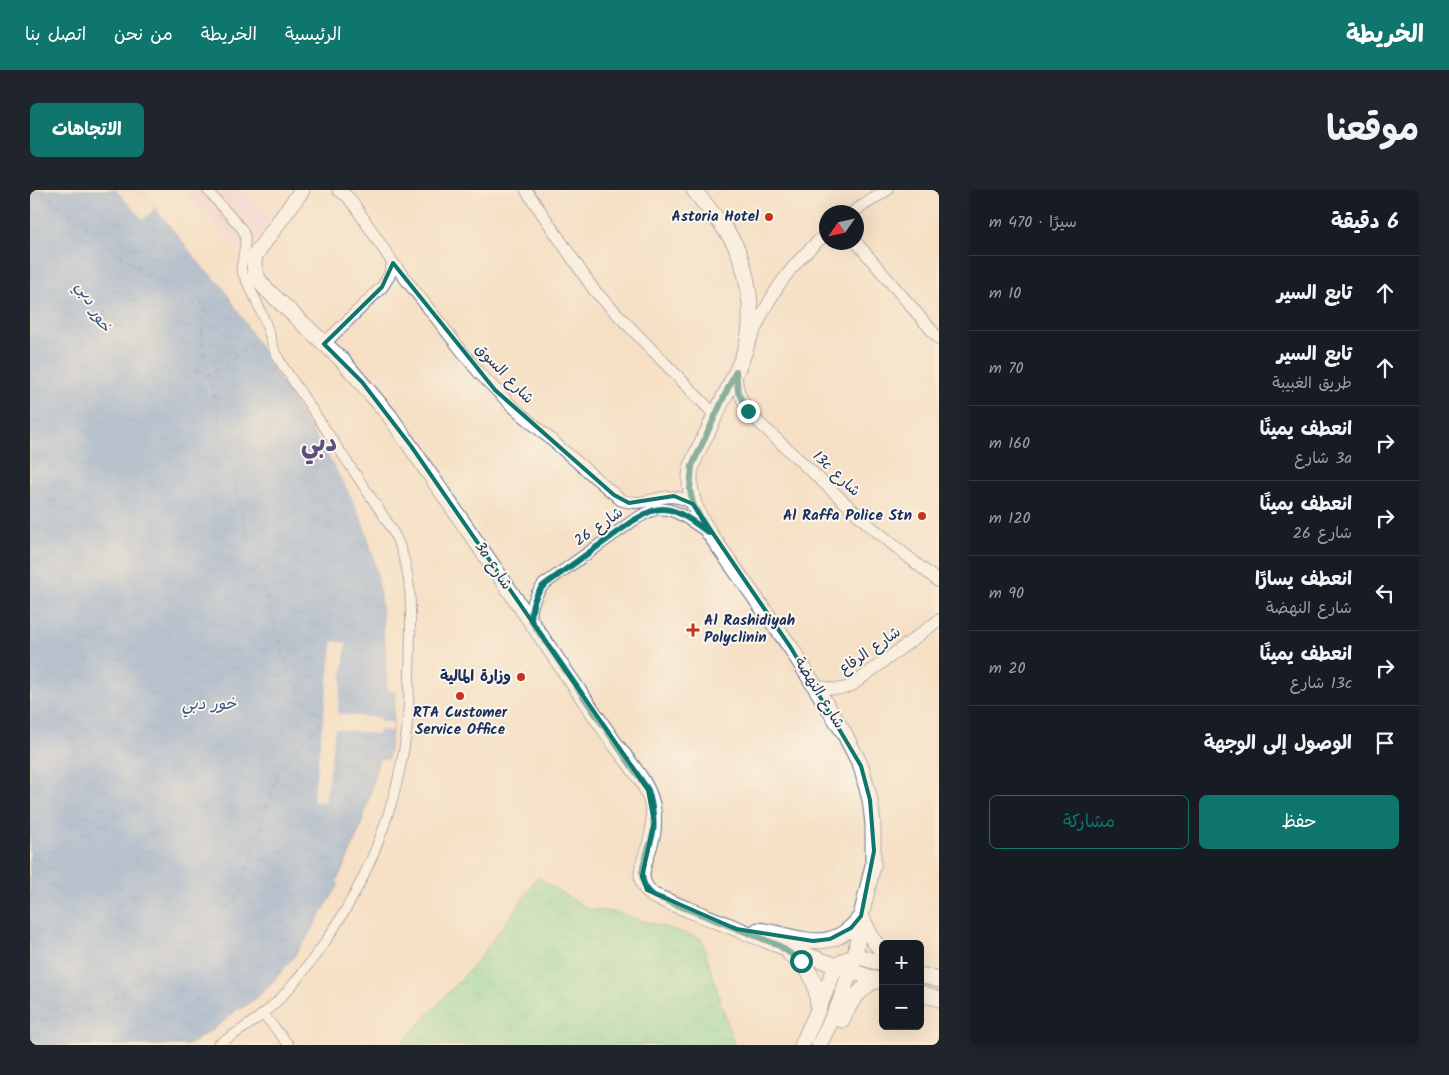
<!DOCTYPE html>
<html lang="ar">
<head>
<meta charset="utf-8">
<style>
	:root { --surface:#171b24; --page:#20242c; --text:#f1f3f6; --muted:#9ea1a6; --line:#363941; --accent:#0f766e }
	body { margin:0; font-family:Kalam,"Playpen Sans Arabic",sans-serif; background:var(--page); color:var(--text); direction:rtl }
	.controls { position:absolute; right:15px; bottom:15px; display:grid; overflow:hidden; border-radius:8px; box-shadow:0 5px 20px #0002 }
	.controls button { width:45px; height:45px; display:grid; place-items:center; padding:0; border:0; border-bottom:1px solid var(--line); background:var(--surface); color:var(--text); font:25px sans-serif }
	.compass { position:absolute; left:789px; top:15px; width:45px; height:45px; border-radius:50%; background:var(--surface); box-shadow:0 5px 20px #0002; rotate:236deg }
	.stop { position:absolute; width:15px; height:15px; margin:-11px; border:4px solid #0f766e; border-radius:50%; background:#fff }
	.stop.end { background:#0f766e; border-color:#fff; box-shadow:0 1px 5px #0008 }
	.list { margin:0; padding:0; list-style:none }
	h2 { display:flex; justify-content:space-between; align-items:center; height:65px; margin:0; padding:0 20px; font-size:21px }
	h2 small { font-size:16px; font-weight:400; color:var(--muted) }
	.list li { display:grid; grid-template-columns:32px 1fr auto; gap:15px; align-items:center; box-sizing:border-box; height:75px; padding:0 20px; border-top:1px solid var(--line) }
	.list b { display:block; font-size:19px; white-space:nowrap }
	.list p { margin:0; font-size:16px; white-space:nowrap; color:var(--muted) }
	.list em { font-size:16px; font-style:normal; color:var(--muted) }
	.actions { display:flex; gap:10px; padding:15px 20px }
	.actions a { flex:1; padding:11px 0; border:1px solid var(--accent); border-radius:8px; text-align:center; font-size:18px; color:var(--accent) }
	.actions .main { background:var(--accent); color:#fff }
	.icon { flex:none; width:28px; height:28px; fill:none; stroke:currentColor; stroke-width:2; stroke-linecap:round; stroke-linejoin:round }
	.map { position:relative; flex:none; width:909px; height:855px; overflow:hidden; direction:ltr; border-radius:8px }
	header { display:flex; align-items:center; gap:30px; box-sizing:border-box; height:70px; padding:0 25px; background:var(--accent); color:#fff }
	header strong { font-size:24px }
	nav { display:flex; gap:28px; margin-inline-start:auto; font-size:18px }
	.intro { display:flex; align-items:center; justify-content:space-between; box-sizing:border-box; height:120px; padding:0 30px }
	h1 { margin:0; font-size:35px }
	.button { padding:12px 22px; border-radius:8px; background:var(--accent); color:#fff; font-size:18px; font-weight:700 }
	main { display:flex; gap:30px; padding:0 30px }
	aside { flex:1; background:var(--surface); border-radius:8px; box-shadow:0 5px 20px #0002 }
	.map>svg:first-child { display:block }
	.built { fill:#f1d0e3 }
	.park { fill:url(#park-crowns); stroke:#508680 }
	.water { fill:url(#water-ripples); stroke:#44669a }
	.pier { fill:#f5e0c5 }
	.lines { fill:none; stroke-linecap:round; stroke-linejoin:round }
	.ferry { stroke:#385688; stroke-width:1; stroke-dasharray:6 5; stroke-linecap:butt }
	.pedestrian-casing { stroke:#676d82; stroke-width:11 }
	.minor-casing { stroke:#676d82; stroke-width:13 }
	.tertiary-casing { stroke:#676d82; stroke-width:17 }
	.pedestrian { stroke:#fff; stroke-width:9 }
	.minor { stroke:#fff; stroke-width:11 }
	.tertiary { stroke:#fff; stroke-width:15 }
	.route { stroke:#0f766e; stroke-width:6 }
	.marked { fill:none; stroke:#0f766e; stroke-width:4; stroke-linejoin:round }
	.poi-dot { fill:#c8321e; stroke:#fbf7ec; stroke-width:2 }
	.labels { text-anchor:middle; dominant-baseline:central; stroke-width:4; stroke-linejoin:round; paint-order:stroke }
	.poi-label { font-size:15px; font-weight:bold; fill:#1b2f5e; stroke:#fbf7ec; text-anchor:end }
	.street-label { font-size:15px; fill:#1b2f5e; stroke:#fbf7ec }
	.water-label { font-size:16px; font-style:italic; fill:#385688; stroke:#fbf7ec }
	.town-label { font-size:25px; font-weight:bold; fill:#5b4f80; stroke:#fbf7ec }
</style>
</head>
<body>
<header>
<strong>الخريطة</strong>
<nav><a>الرئيسية</a><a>الخريطة</a><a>من نحن</a><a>اتصل بنا</a></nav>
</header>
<div class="intro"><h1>موقعنا</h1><a class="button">الاتجاهات</a></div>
<main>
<aside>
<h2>6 دقيقة<small>سيرًا · 470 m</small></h2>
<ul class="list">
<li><svg class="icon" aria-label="ahead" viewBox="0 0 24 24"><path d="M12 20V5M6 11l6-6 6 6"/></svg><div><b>تابع السير</b></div><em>10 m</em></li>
<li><svg class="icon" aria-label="ahead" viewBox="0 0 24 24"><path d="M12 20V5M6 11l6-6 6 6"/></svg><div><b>تابع السير</b><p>طريق الغبيبة</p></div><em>70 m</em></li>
<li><svg class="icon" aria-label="right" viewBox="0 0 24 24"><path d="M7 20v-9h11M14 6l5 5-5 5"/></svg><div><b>انعطف يمينًا</b><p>3a شارع</p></div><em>160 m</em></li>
<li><svg class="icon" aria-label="right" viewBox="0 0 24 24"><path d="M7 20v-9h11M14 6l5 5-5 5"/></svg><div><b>انعطف يمينًا</b><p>شارع 26</p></div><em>120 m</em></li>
<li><svg class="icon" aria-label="left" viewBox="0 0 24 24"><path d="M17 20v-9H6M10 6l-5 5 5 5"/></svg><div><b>انعطف يسارًا</b><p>شارع النهضة</p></div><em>90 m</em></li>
<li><svg class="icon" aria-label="right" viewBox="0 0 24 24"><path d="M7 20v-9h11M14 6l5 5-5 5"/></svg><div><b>انعطف يمينًا</b><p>13c شارع</p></div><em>20 m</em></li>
<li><svg class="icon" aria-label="arrive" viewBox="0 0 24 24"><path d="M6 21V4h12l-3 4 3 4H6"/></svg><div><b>الوصول إلى الوجهة</b></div></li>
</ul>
<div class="actions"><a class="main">حفظ</a><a>مشاركة</a></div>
</aside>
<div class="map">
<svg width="909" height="855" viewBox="0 0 909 855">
	<defs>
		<pattern id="park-crowns" width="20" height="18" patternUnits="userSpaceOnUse" patternTransform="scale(1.25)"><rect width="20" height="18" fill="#85dea2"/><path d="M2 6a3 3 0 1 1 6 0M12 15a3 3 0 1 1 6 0" fill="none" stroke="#72bf8e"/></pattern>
		<pattern id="water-ripples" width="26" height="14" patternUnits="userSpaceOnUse" patternTransform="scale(1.25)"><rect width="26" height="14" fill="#6e9ed7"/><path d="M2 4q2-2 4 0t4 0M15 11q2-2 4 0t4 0" fill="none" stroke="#5a81b2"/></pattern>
	</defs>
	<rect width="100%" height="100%" fill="#fbf7ec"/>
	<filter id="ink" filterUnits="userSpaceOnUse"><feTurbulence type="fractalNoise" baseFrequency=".02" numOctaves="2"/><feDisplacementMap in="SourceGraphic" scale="10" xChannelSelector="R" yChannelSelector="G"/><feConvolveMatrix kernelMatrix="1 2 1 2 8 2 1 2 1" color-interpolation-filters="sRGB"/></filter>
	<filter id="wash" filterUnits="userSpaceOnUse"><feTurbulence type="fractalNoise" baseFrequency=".0096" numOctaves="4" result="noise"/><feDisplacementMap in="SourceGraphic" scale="20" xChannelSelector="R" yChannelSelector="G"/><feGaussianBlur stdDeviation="1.12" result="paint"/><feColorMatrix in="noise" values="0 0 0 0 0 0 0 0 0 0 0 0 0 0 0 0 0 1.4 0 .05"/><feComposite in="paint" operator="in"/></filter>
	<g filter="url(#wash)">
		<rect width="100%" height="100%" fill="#f5e0c5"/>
		<path class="built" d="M152,0H212L242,27L216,64L201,53Z"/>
		<path class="park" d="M507,687L558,719L584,722L671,748L704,855H370L443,776L492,711Z"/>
		<path class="water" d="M0,0H108L125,18L173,78L190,94L195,101C220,139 242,179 266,217C291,257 319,296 335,340C353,392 354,447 357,501L365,502L363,533L358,569L349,568C343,591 338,614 331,636C324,655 315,674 306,692L309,694L276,749L261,770L240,795L231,804L214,817L208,819L193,832L159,855H0Z"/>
		<path class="pier" d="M86,0H108L125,18L113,29Z
			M303,451L316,453L307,524L349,528L350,532H363L361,541L349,540L348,544L305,539L295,612L283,611Z"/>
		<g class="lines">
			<path class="ferry" d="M0,54L98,142L136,171L176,186L194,177L226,149
				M0,833L75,815L209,707L249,580L294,529L272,507L259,483L215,337L172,155V131L177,114L163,115L147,109L10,0"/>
		</g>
	</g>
	<g filter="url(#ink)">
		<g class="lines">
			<defs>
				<path id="pedestrian" d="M177,0L212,39L215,46V54L211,80L226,110L236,134L245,162L253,176L355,328C362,339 368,350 372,362C384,397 380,434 380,471C379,493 379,516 377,538C367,622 333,703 282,770C268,789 253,808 234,823C220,835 203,845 187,855
					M233,824L259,855"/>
				<path id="minor" d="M308,0L318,7L325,16L363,73L449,183L482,216L591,310C619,320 635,295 663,314
					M496,0L564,100L685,225
					M823,22L857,0
					M826,52L909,149
					M721,149C727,136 733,122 740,110C754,84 774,63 796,44
					M294,154L352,97L359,86L363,73
					M706,182C706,201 713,215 725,229L839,335L909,392
					M501,431C500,417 504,406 513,395L604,330C610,327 615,323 621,321C642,313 661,332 678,342
					M784,494C797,499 808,501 821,496L909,430"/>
				<path id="tertiary" d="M272,0L225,65C222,79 226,88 236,99L312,170L359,225L583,551C598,572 620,594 623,620C624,630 624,641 621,651C616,671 602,690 624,706L748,755L853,792
					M664,0C678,19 699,40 708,61C720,91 726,136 713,166C703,191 689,216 678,241C671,255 661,271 660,287C659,309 668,325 679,343L761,458L814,543L831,576L840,610L843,634V675L831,726L825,767L809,814L789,855
					M831,726L843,750L853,762
					M728,740C768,745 800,768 831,726
					M759,763C780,777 787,791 788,817
					M890,785L909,790
					M890,803L909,809
					M812,830C820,812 829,799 846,790
					M772,855L788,820L803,783L807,776L815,770L825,767L834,768L853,774"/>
			</defs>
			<use href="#pedestrian" class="pedestrian-casing"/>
			<use href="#minor" class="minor-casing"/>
			<use href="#tertiary" class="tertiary-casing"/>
			<use href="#pedestrian" class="pedestrian"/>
			<use href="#minor" class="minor"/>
			<use href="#tertiary" class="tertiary"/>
		</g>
	</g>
	<g class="lines" filter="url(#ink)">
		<path class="route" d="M718,221L708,202L706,181L662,276L660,300L663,314L679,343C663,332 643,313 622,321C616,323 610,327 604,330L513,396C504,406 501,417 501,431L618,600C622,614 625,627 623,642C619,665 600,689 624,706L748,755L771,771"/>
	</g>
	<path d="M0 0H909V855H0ZM363,73L465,200L584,305L599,313L644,306L663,314L761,458L831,576L840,610L844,661L831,726L821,738L800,749L783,751L706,739L617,700L612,686L624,632L618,600L381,256L332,192L294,154L352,97Z" fill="#f5e0c5" fill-opacity=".55" fill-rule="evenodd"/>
	<path class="marked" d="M363,73L465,200L584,305L599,313L644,306L663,314L761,458L831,576L840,610L844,661L831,726L821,738L800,749L783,751L706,739L617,700L612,686L624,632L618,600L381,256L332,192L294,154L352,97Z"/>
	<g class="poi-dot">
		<circle cx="739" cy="27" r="5"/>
		<circle cx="892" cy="326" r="5"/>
		<path d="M660.5 432.5h5v5h5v5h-5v5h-5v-5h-5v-5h5z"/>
		<circle cx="491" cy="487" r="5"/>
		<circle cx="430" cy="506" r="5"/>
	</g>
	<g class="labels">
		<g class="poi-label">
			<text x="729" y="27">Astoria Hotel</text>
			<text x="882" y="326">Al Raffa Police Stn</text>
			<text x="674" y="431" text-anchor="start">Al Rashidiyah<tspan x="674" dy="17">Polyclinin</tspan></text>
			<text x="481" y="487">وزارة المالية</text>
			<text x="430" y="523" text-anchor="middle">RTA Customer<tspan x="430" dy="17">Service Office</tspan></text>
		</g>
		<g class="street-label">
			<text transform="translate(474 184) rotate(46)">شارع السوق</text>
			<text transform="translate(806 284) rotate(43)">13c شارع</text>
			<text transform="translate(569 337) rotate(-35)">شارع 26</text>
			<text transform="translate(463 376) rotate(56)">3a شارع</text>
			<text transform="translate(840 461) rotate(-35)">شارع الرفاع</text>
			<text transform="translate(789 503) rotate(58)">شارع النهضة</text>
		</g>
		<g class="water-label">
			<text transform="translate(63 117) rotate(61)">خور دبي</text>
			<text x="179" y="514">خور دبي</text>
		</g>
		<g class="town-label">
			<text x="289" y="254">دبي</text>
		</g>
	</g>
</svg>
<div class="controls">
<button>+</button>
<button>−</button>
</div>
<svg class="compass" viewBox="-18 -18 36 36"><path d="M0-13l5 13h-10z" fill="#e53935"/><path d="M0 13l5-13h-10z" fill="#9ea1a6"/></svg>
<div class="stop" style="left:771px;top:771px"></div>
<div class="stop end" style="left:718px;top:221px"></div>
</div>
</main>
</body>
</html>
